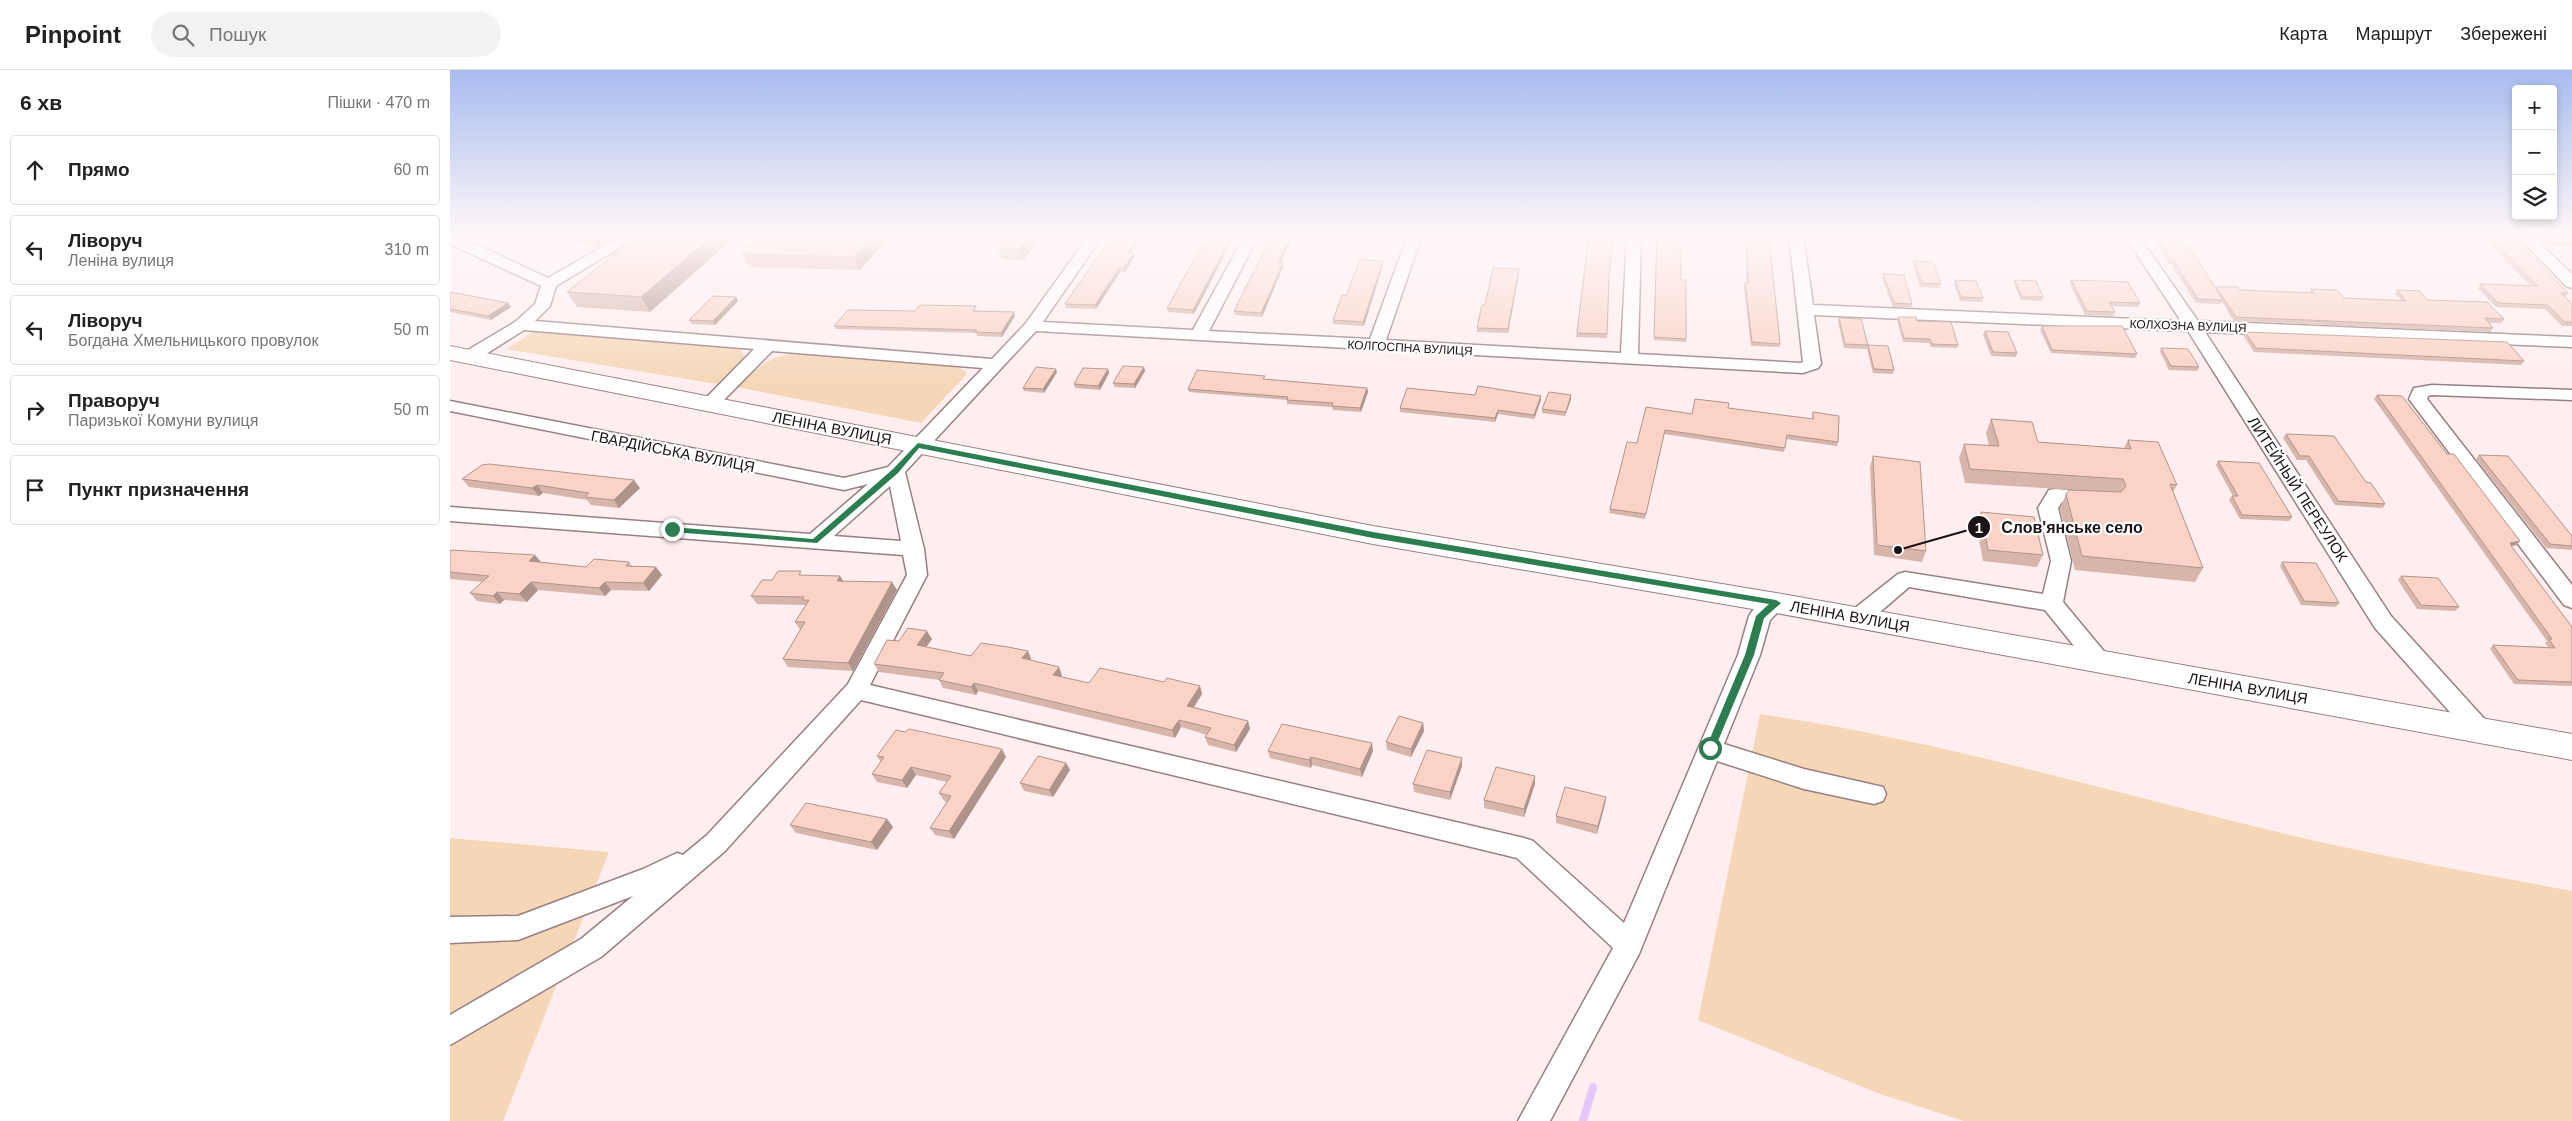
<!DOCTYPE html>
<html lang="uk">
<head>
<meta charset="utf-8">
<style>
	:root { --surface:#fff; --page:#f2f2f2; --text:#222; --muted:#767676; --line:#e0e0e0 }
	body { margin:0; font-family:Arial,sans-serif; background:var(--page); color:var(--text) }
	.controls { position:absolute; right:15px; top:15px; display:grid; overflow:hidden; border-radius:5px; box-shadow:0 2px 8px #0003 }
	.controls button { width:45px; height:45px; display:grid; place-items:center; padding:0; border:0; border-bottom:1px solid var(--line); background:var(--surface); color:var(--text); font:25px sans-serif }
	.stop { position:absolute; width:15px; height:15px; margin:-11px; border:4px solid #2c7e50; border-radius:50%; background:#fff }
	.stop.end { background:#2c7e50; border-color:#fff; box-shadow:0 1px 5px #0008 }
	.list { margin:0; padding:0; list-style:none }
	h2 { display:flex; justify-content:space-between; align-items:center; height:65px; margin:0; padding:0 20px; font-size:21px }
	h2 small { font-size:16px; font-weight:400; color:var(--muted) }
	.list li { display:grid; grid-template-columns:32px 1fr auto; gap:15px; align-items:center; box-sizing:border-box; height:70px; margin:0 10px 10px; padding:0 10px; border:1px solid var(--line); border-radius:5px }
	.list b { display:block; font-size:19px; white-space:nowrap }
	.list p { margin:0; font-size:16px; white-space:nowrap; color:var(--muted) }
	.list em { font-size:16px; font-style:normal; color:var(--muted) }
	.icon { flex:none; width:28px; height:28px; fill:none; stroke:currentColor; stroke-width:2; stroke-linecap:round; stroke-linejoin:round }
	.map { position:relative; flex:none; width:2122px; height:1051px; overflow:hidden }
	header { display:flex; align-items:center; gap:30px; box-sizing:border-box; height:70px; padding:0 25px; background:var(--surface); border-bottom:1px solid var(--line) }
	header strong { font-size:24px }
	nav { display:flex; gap:28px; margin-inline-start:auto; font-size:18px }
	.search { width:350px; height:45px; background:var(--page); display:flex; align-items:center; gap:12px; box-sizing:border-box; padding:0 18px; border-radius:28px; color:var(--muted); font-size:19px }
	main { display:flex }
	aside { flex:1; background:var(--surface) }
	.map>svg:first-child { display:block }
	.green { fill:#f5d7b8 }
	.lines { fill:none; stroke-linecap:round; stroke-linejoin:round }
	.stream { stroke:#e6c7fd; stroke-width:8 }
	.minor-casing { stroke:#987f82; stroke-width:3 }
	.major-casing { stroke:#987f82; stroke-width:2 }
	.minor { fill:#fff; fill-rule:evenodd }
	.major { fill:#fff; fill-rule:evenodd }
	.wall { fill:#d7b5aa }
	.shaded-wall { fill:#af948b }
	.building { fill:#fad3c6; stroke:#af948b }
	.route { fill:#2c7e50 }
	.labels { text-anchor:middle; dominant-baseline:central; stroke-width:4.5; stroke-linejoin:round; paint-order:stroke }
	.far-street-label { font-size:12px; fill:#1c1314; stroke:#fff }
	.street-label { font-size:15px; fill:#1c1314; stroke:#fff }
	.leader { fill:none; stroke:#1c1314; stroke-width:2 }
	.callout-dot { fill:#1c1314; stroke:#fff; stroke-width:2 }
	.mark-label { font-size:15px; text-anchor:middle; font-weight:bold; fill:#fff }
	.callout-label { font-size:16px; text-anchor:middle; font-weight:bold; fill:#1c1314; stroke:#fff; stroke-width:4.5; stroke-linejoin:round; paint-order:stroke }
</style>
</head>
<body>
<header>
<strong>Pinpoint</strong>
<div class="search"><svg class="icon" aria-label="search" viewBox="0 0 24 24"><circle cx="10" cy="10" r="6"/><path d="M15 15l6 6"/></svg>Пошук</div>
<nav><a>Карта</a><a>Маршрут</a><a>Збережені</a></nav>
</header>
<main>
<aside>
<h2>6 хв<small>Пішки · 470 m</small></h2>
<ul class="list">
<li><svg class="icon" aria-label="ahead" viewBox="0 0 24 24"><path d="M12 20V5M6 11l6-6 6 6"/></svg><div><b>Прямо</b></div><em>60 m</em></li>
<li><svg class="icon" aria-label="left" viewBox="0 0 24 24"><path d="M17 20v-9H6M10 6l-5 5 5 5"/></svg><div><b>Ліворуч</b><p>Леніна вулиця</p></div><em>310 m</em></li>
<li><svg class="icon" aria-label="left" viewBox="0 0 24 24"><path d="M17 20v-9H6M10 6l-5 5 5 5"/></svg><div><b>Ліворуч</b><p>Богдана Хмельницького провулок</p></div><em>50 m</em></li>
<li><svg class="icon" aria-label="right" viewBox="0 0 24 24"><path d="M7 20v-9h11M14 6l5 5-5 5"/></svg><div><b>Праворуч</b><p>Паризької Комуни вулиця</p></div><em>50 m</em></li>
<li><svg class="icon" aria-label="arrive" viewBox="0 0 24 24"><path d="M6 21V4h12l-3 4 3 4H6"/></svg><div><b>Пункт призначення</b></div></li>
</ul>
</aside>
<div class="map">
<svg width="2122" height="1051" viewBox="0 0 2122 1051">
	<rect width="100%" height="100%" fill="#ffeef0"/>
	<path class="green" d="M85,260L289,277L295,287L267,314L57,279Z
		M349,283L504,296L516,301V305L471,353L287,317C310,296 318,286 349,283Z
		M1310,644C1504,672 1692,732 1884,775C1963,792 2043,806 2122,821V1051H1514L1430,1024L1248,950Z
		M0,768L159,782L53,1051H0Z"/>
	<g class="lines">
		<path class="stream" d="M1133,1051L1143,1017"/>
		<defs>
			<path id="minor" d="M0,165H6L98,208L173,165H191L106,216L100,236L85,251L542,289L576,253L639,165H653L593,252L743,260L795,165H809L759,261L920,269L958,165H972L936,270L1171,283L1177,165H1191L1188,284L1351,293L1353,292L1339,165H1353L1363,235L1731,251L1674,165H1688L1748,251L2122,267V277L1755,262L1941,546L2039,654L2043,661L2039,668L2031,670L2023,668L1925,558L1738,261L1364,245L1371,294L1368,298L1353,303L586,261L455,402L474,479L477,505L420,615L1074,768L1083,771L1174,853L1288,585L1299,546C1306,534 1320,523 1334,528L1337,533L1320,550L1310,585L1274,674L1354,699L1433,717L1436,724L1433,731L1424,734L1354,719L1267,691L1189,884L1100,1051H1068L1163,878L1067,788L411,630L275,781L151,887L0,975V945L131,869L183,826L68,870L0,873V847L68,846L193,799L227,783L233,785L257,765L398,614L457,505L453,485L0,451V437L360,464L418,414L394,420L0,341V331L394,408L438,397L533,298L322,281L266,338H254L251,334L254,330L304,279L74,260L25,291H13L10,287L13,283L65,252L85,234L91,216L0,174ZM440,416L451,471L384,466Z
				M2066,165H2081L2122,204V218L2116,216Z
				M1982,315L2122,320V330L1982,325L1978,326L1977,329L2122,515V538L2114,535L1959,329L1964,318Z
				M1606,419L1652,423L1655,428L1652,433L1645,434L1612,432L1608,438L1621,491L1613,532L1657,585L1660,591L1657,597L1649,600L1641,597L1595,540L1459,517L1416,554L1408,556L1400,554L1397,548L1400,542L1448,504L1455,502L1593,524L1601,491L1588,438L1599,420Z"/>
			<path id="major" d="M0,276L923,456L1326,523L2122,664V690L1326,543L923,474L0,290Z"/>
		</defs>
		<use href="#minor" class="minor-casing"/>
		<use href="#major" class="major-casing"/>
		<use href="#minor" class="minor"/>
		<use href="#major" class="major"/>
	</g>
	<path class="wall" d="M96,165H169L147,177Z
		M312,165H441L410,200L299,197L292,184Z
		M558,165H592L574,190L552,189L548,178Z
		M663,165H692L681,183H684L685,186L675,202H670L646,239L616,238L615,234Z
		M758,165H785L744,244L718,242L717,238Z
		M822,165H844L831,193L833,197L812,247L785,245L784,241Z
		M1206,165L1231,210L1236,269V272L1204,270Z
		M1295,165H1319L1330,274L1329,277L1301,276L1294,217L1295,213H1297Z
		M1703,165H1732L1765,218L1766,217L1789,220L1859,223L1861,219L1894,228L1951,230L1945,224L1947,220L1977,230L2054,249L2051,253H2038L2043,258L2040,262L1784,251L1772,232L1771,234L1746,233L1721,194H1718Z
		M2031,165H2071L2075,171L2073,174H2070L2118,223L2115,227L2122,234V256H2112L2095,239L2046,237L2028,218L2030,214L2081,216Z
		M2083,165H2122V177L2095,175Z
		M280,171L200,242L127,237L117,222Z
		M1464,191L1491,214L1490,218L1470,217L1463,195Z
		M933,195L914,256L883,254V250Z
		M1069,203L1058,263L1027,262V258L1035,235Z
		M1433,204L1462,234L1461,237H1443L1432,208Z
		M1159,209L1157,268L1126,267L1127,263Z
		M1505,210L1533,228L1532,232L1510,231L1504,214Z
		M1565,210L1593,227L1592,231L1571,230L1564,214Z
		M1621,210L1690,233L1688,237L1661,236L1665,242L1663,246L1635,245L1620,214Z
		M0,222L58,233L61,237L41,250L0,242Z
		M286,227L288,231L265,255L242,254L239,250Z
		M528,240L527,241L564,242L565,246L552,267L527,266L526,263L386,259L384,256L465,241Z
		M1448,247L1467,251L1508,275L1507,278L1481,277L1479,273L1453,272L1447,250Z
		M1389,248L1444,300L1443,304L1423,303L1417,279L1394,278L1388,252Z
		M1592,256L1687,284L1685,288L1601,283L1590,260Z
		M1535,261L1567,283L1566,287L1541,286L1533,265Z
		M1795,262L2074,291L2071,295L1804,282L1793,265Z
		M1711,278L1749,297L1747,301L1719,300L1710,282Z
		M694,297L695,301L685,318L665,317L663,313Z
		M658,299L659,303L650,320L625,318L624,314Z
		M607,302L594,323L574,321L573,318Z
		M815,309L917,318L918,322L911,342L883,340L882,337L837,334V330L739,322L738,319Z
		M1927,325L1997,384L2070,471L2066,475L2061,476L2062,477L2122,557V616L2064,614L2040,579L2043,575L2098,577L2095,573L2097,571L1924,329Z
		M1121,329L1115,346L1092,343V339Z
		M1091,330L1084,349L1048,344L1045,352L950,342V338Z
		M1278,338L1362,349L1363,342L1388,372L1387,376L1336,369L1334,382L1214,364L1195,449L1159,443L1160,439L1187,373L1242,344Z
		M1541,349L1588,372L1674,378L1678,370L1727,415L1723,422L1753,498L1745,512L1625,500L1610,438L1616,424L1624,420L1515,413L1509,388L1514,374L1539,376L1536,363Z
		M1836,364L1916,412L1935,434L1933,438L1885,435L1856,390H1847L1833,368Z
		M2029,385L2122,466V480L2096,478L2026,389Z
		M1423,386L1476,481L1472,492L1424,485L1420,397Z
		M1768,391L1842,447L1839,451L1790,449L1779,430L1782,426H1783L1766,395Z
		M12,409L190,418L169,438L141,435L137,430L93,423L89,426L19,417Z
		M1531,442L1593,485L1587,497L1533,491L1526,453Z
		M0,480L91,492L136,497L179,492L182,496L206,497L212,505L199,521L161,520L155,526L88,520L77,532L54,530L50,534L27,531L20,523L32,512L0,509Z
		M1832,492L1889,533L1886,537L1851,535L1830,496Z
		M354,505L390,506L393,511L447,520L403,601L338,597L333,589L350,560L345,552L356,535L307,534L301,526Z
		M1951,506L2009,537L2005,541L1967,539L1948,510Z
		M482,569L476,577L521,586L578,581L581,589V590L612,605L611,607L639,613L714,612L750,616L752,624L744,637L798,651L800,659L786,682L758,675L755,667L757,665L731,657L725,668L528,621L526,625L493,618L489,610L429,602L424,594L449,571Z
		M973,653L974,661L961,687L937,680L936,672Z
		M818,681H923L912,707L862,695L861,698L820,688Z
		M427,686L556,687L504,769L485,765L480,758L497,732L494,731L489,723L497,712L466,705L457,718L427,712L422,704L431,692Z
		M1012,688V696L1000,730L964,722L963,714Z
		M616,693L620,700L603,727L574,721L570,713Z
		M1085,714L1074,747L1034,738V730Z
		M1156,727L1155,734L1147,764L1106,753V746Z
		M437,749L443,757L427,780L346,763L340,755Z"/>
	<path class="shaded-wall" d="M146,165H169L147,177L141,168Z
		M263,165H276L280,171L200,242L191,227Z
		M424,165H441L410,200L404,187Z
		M580,165H592L574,190L570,179Z
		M689,165H692L679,186L678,182Z
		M782,165H785L744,244L743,240Z
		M841,165H844L829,196L828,193Z
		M684,183L685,186L675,202L674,198Z
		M933,191V195L914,256L913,252Z
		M833,193V197L812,247L811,243Z
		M669,198L670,202L646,239L645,235Z
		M1069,199V203L1058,263V259Z
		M286,227L288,231L265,255L263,251Z
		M58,233L61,237L41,250L38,246Z
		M564,242L565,246L552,267L551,263Z
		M694,297L695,301L685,318L684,314Z
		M606,299L607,302L594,323L593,319Z
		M658,299L659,303L650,320L648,316Z
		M917,318L918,322L911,342L910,338Z
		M1121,325V329L1115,346L1116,342Z
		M1091,326V330L1084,349V345Z
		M1048,340V344L1045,352V348Z
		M184,410L190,418L169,438L164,430Z
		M87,415L93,423L89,426L82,418Z
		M2070,471L2066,475L2057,477L2060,473Z
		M85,485L92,493L79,491Z
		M206,497L212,505L199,521L193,513Z
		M390,506L395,514L387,511Z
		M81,512L88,520L77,532L69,524Z
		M155,512L161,520L155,526L149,518Z
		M442,512L447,520L403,601L398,593Z
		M47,522L54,530L50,534L43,526Z
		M477,561L482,569L472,583L467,575Z
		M578,581L581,589L576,596L572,588Z
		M609,597L612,605L606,613L603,605Z
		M524,613L528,621L526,625L521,617Z
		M750,616L752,624L740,643L737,636Z
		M729,650L731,657L725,668L722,660Z
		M798,651L800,659L786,682L784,675Z
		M973,653L974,661L961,687V679Z
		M922,673L923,681L912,707L910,699Z
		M552,679L556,687L504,769L499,761Z
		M861,687L862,695L861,698L859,690Z
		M1012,688V696L1000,730V722Z
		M616,693L620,700L603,727L599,720Z
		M461,697L466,705L457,718L452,710Z
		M1085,706V714L1074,747V739Z
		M1156,727L1155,734L1147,764L1148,756Z
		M437,749L443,757L427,780L421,772Z"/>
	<path class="building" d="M131,165H146L141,168Z
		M189,165H263L191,227L117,222Z
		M312,165H424L404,187L292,184Z
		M558,165H580L570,179L548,178Z
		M663,165H689L678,182L684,183L674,198H669L645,235L615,234Z
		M758,165H782L743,240L717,238Z
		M822,165H841L828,193H833L811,243L784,241Z
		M1139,165H1163L1159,208L1157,264L1127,263Z
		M1207,165H1228V179L1231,180V210H1236V269L1204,267Z
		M1296,165H1319L1330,274L1302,272L1295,213H1298Z
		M1707,165H1732L1773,230L1748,229L1723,190H1720Z
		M2037,165H2071L2075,171L2066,170L2118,223H2111L2122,234V252H2115L2097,235L2048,233L2030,214L2088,216Z
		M2090,165H2122V173L2097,172Z
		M910,190L933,191L913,252L883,250L892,225L896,226Z
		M1464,191L1483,192L1491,214L1472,213Z
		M1043,198L1069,199L1058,259L1027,258L1032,235H1035Z
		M1433,204L1454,205L1462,234L1444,233Z
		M1505,210L1526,211L1533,228L1511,227Z
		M1565,210L1586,211L1593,227H1572Z
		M1621,210L1678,212L1690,233L1659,232L1665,242L1637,241Z
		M1766,217H1788L1789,220L1864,223L1861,219L1887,220L1894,228L1956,231L1947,220L1970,221L1977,230L2037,232L2054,249L2035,248L2043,258L1786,247Z
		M0,222L58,233L38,246L0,239Z
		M263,226L286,227L263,251L239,250Z
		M470,235L526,236L523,241L564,242L551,263L525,262L527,260L384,256L398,240L465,241Z
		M1448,247H1466L1467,251L1501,252L1508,275L1482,274L1480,269L1454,268Z
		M1389,248L1411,249L1418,275L1395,274Z
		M1592,256H1672L1687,284L1602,280Z
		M1535,261L1558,262L1567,283L1543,282Z
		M1795,262L2057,272L2074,291L1806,278Z
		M1418,275L1438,276L1444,300L1424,299Z
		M1711,278L1738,279L1749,297L1721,296Z
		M673,296L694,297L684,314L663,313Z
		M586,297L606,299L593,319L573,318Z
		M633,298L658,299L648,316L624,314Z
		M747,300L815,306L813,309L917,318L910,338L882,336L883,333L837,330L838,327L738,319Z
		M1028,316L1091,326L1084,345L1048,340L1045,348L950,338L957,318L1025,325Z
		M1099,322L1121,325L1116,342L1092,339Z
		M1927,325L1952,326L1997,384H2004L2070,471L2060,473L2062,477L2122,557V612L2068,610L2043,575L2105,578L2099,569H2102Z
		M1245,329L1279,333L1278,338L1363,349V342L1389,346L1388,372L1337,365L1335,378L1215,360L1196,444L1160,439L1177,372L1187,373L1196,337L1242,344Z
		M1541,349L1582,352L1588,372L1681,379L1678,370L1708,372L1727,415L1720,414L1753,498L1632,486L1616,424L1619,420L1671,422L1676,416L1673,409L1520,399L1514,374L1549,376Z
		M1836,364L1884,366L1916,412L1921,413L1935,434L1888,431L1859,386H1850Z
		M2029,385L2058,386L2122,466V476L2100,474Z
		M1423,386L1470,392L1476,481L1427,475Z
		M1768,391L1809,393L1842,447L1792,445L1782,426H1788Z
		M39,394L184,410L164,430L135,427L139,423L87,415L82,418L12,409L32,395Z
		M1531,442L1584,447L1593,485L1538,480Z
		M0,480L85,485L79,491L136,497L144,489L179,492L176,496L206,497L193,513L155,512L149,518L81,512L69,524L47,522L43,526L20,523L39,506L0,502Z
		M1832,492L1866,493L1889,533L1854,531Z
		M328,501H351L349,505L390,506L387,511L442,512L398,593L333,589L355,552H345L359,530H352L354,527L301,526L312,510H322Z
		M1951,506L1988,508L2009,537L1971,535Z
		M458,558L477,561L467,575L521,586L531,573L558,577L578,581L572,588L609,597L603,605L639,613L650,598L714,612L717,608L750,616L737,636L798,651L784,675L755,667L761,658L729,650L722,660L524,613L521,617L489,610L494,603L424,594L437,570L449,571Z
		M949,646L973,653L961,679L936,672Z
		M832,654L922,673L910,699L861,687L859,690L818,681Z
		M459,659L552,679L499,761L480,758L501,726L489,723L501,706L461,697L452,710L422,704L434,687L427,686L446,660L455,662Z
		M977,680L1012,688L1000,722L963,714Z
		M588,686L616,693L599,720L570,713Z
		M1046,697L1085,706L1074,739L1034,730Z
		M1115,717L1156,727L1148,756L1106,746Z
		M356,733L437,749L421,772L340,755Z"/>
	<linearGradient id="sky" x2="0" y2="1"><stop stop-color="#a7bcf0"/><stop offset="0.53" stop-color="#fff7f8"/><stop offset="1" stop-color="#fff7f8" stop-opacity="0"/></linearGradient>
	<rect width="2122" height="312" fill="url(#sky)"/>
	<path class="route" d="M468,373L923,462L1326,530L1331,533L1314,548L1304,585L1265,678L1260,682L1256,678L1295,585L1306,546L1319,534L923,468L469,378L448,403L367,473L222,462L219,459L222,457L363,469L443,399Z"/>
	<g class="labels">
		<g class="far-street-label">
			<text transform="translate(1738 256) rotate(2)">КОЛХОЗНА ВУЛИЦЯ</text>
			<text transform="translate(960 278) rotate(3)">КОЛГОСПНА ВУЛИЦЯ</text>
		</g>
		<g class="street-label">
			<text transform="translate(382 358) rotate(11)">ЛЕНІНА ВУЛИЦЯ</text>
			<text transform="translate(223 381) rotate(11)">ГВАРДІЙСЬКА ВУЛИЦЯ</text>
			<text transform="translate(1848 419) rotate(57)">ЛИТЕЙНЫЙ ПЕРЕУЛОК</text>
			<text transform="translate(1400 546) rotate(10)">ЛЕНІНА ВУЛИЦЯ</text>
			<text transform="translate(1798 618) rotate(10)">ЛЕНІНА ВУЛИЦЯ</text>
		</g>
	</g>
	<path class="leader" d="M1448 480L1529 457"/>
	<g class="callout-dot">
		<circle cx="1448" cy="480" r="5"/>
		<circle cx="1529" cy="457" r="12"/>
	</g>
	<g class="mark-label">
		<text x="1529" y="463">1</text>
	</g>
	<g class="callout-label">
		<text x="1622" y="463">Слов'янське село</text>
	</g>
</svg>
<div class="controls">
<button>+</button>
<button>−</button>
<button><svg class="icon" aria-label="layers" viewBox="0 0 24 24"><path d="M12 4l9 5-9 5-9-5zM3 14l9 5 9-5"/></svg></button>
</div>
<div class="stop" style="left:1260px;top:678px"></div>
<div class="stop end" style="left:222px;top:459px"></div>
</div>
</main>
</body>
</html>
